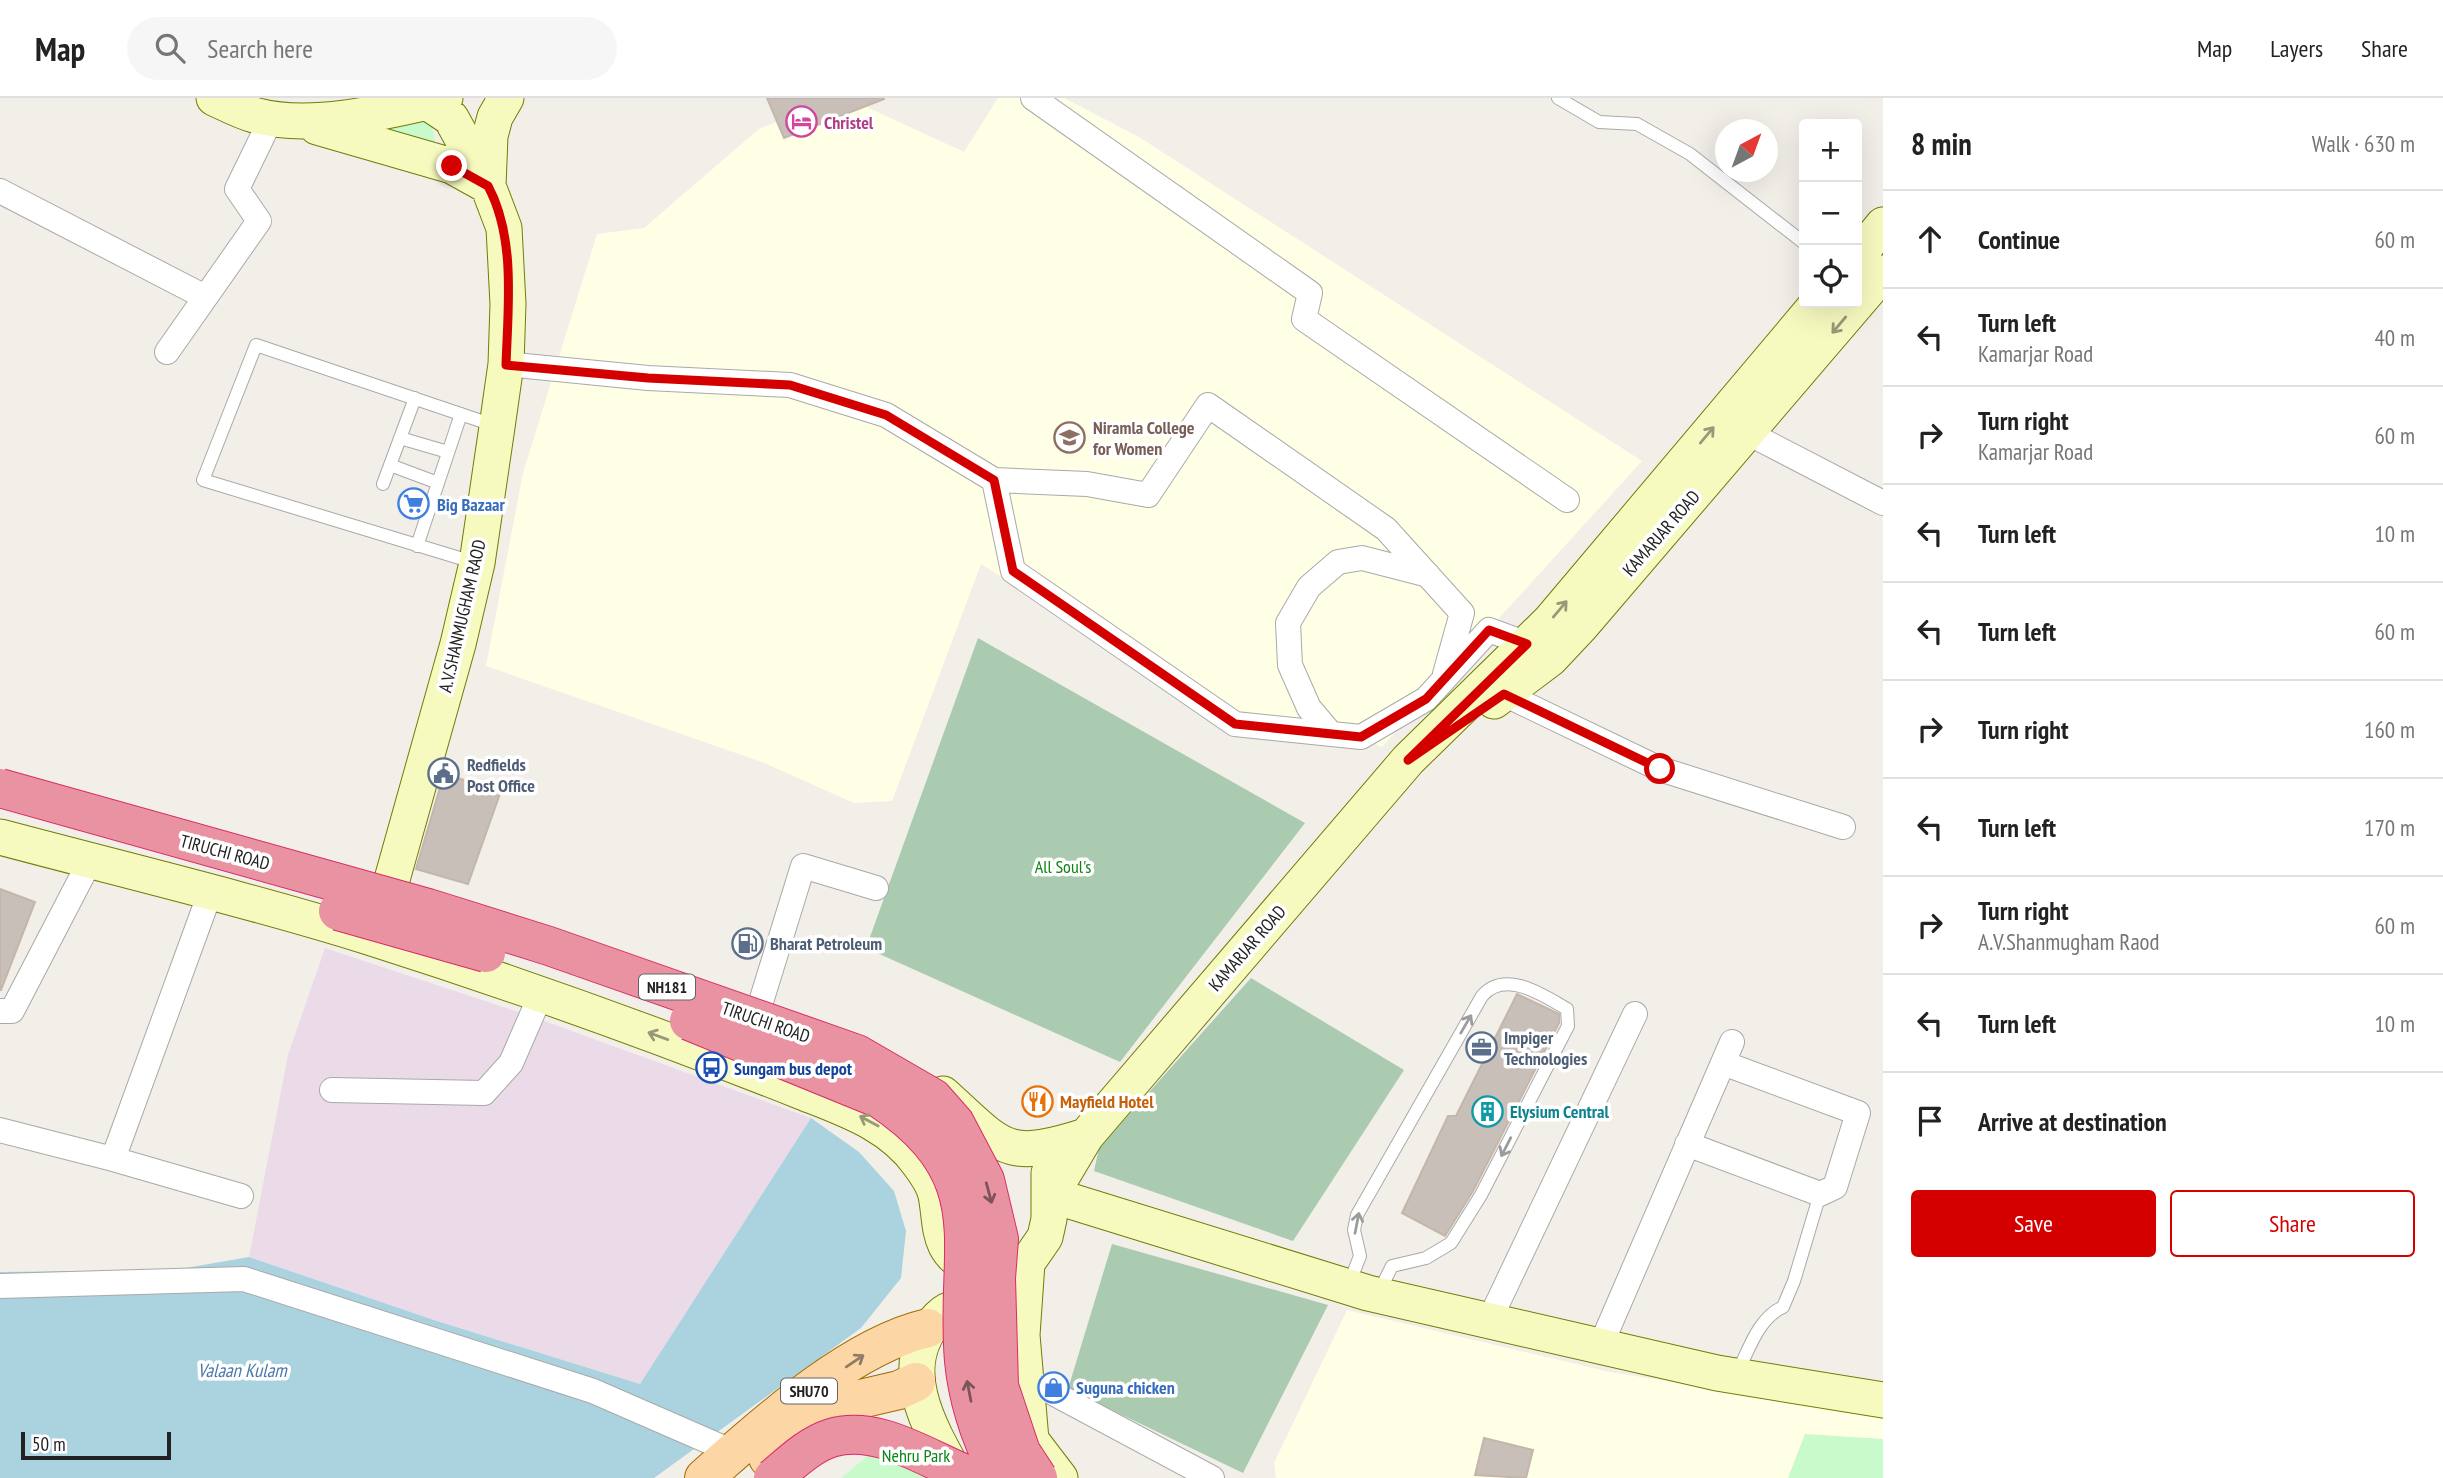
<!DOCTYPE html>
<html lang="en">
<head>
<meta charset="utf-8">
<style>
	:root { --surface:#fff; --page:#f6f6f6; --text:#222; --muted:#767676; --line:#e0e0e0; --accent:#d40000 }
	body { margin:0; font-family:"PT Sans Narrow",sans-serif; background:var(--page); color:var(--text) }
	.controls { position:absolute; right:21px; top:21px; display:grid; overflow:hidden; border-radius:7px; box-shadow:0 7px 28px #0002 }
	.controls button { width:63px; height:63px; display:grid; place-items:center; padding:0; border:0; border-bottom:2px solid var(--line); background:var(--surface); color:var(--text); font:35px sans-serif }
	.compass { position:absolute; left:1715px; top:21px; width:63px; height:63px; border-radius:50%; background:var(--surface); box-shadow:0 7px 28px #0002; rotate:41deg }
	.scale { position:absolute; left:21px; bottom:18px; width:150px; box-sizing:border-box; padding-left:7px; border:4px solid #222; border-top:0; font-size:19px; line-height:24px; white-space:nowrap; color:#222; -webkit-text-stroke:5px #fff; paint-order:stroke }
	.stop { position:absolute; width:21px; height:21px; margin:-16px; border:5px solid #d40000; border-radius:50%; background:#fff }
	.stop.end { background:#d40000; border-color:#fff; box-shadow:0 2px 7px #0008 }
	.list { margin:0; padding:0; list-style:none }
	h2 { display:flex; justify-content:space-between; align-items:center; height:91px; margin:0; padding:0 28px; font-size:30px }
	h2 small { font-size:23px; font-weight:400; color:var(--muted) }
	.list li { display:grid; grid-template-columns:46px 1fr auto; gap:21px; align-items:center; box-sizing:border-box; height:98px; padding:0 28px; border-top:2px solid var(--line) }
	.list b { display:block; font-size:26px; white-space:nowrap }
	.list p { margin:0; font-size:23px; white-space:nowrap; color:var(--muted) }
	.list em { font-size:23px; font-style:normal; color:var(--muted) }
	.actions { display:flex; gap:14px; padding:21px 28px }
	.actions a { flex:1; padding:16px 0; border:2px solid var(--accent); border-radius:7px; text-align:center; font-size:24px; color:var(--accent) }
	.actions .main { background:var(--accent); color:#fff }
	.icon { flex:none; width:38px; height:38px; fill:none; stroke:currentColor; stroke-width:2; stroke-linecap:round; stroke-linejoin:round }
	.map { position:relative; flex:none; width:1883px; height:1380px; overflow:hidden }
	header { display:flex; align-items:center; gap:42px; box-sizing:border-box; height:98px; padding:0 35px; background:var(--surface); border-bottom:2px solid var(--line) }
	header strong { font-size:33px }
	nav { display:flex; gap:38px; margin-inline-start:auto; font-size:24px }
	.search { width:490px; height:63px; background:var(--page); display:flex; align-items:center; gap:18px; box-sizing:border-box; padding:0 24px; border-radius:38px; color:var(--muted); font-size:26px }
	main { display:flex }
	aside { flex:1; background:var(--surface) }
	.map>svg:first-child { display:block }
	.industrial { fill:#ebdbe8 }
	.education { fill:#ffffe5 }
	.cemetery { fill:#aacbaf }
	.park { fill:#c8facc }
	.water { fill:#aad3df }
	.building { fill:#c7bfb8; stroke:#c4b6ab; stroke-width:2 }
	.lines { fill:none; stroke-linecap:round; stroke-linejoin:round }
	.lane-casing { stroke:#a9a9a9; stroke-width:14 }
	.street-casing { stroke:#a9a9a9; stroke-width:26 }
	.secondary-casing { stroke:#707d05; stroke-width:37 }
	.primary-casing { stroke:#a06b00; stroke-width:40 }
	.lane { stroke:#fff; stroke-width:12 }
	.street { stroke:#fff; stroke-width:24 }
	.secondary { stroke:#f7fabf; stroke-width:35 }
	.primary { stroke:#fcd6a4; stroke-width:38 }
	.highway-bridge-casing { stroke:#dc2a67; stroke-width:40; stroke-linecap:butt }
	.highway-bridge { stroke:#e892a2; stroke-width:38 }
	.oneway { stroke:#979978 }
	.oneway2 { stroke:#9c9c9c }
	.oneway3 { stroke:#7b545c }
	.oneway4 { stroke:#8f7c63 }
	.route { stroke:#d40000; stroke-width:9 }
	.labels { text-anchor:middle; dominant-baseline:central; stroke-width:7; stroke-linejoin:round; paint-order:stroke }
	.shield { fill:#fff; stroke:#646464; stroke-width:2 }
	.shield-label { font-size:16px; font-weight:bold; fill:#222 }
	.hotel-label { font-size:18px; font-weight:bold; fill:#b23c85; stroke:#fff; text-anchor:start }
	.education-label { font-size:18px; font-weight:bold; fill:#785e54; stroke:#fff; text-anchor:start }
	.shop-label { font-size:18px; font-weight:bold; fill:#366cbe; stroke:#fff; text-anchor:start }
	.street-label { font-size:18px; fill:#222; stroke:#fff }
	.service-label { font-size:18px; font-weight:bold; fill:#4e5e75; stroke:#fff; text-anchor:start }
	.park-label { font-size:18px; fill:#0c8416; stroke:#fff }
	.transit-label { font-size:18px; font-weight:bold; fill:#164399; stroke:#fff; text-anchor:start }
	.food-label { font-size:18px; font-weight:bold; fill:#c56008; stroke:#fff; text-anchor:start }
	.culture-label { font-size:18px; font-weight:bold; fill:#0d838f; stroke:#fff; text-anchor:start }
	.water-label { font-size:19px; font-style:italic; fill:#4a7aab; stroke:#fff }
</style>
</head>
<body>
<header>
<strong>Map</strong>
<div class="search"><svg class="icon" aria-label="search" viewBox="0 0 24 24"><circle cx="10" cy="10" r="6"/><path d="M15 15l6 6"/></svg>Search here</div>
<nav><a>Map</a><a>Layers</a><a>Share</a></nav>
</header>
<main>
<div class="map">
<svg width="1883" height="1380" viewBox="0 0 1883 1380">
	<rect width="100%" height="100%" fill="#f2efe9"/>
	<path class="industrial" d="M325,850L536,920L811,1020L640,1286L437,1223L249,1159L288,957Z"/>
	<path class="education" d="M838,0H847L964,54L998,0H1064L1139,39L1642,363L1382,649L1326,623L1235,626L981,466L892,703L854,705L762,664L486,568L523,375L597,136L644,130L759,31Z
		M1347,1212L1610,1274L1883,1317V1380H1276L1274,1365Z"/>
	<path class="cemetery" d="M978,540L1305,725L1120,964L866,850Z
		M1251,880L1404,972L1293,1143L1094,1073L1099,1050Z
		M1112,1146L1328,1207L1243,1375L1068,1291Z"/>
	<path class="park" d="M430,21L437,51L371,29Z
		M898,1333L960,1380H841Z
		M1805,1336L1883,1341V1380H1788Z"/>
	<path class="water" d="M811,1020L859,1054L894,1093L906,1133L901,1180L861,1230L654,1380H0V1174L174,1172L249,1159L437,1223L640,1286Z"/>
	<path class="building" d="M767,0H884V1L784,40Z
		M444,676L501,693L468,786L416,771Z
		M0,791L35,804L1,892H0Z
		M1517,896L1559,916V925L1473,1093L1445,1138L1402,1115L1448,1018H1456Z
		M1484,1340L1533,1352L1526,1380L1475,1377Z"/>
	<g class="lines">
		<defs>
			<path id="lane" d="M1558,0L1599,24L1637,26L1690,56L1804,145
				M400,340L448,354
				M390,367L438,385
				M383,386L415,300
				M417,448L461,316
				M476,465L203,382L256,247L493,327
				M1349,1186L1360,1158L1354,1132L1357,1117L1482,898C1505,871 1543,897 1567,911L1568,928L1481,1097L1451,1145L1426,1160L1392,1168L1378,1196
				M1737,1275C1749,1252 1758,1220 1783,1209L1794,1183L1820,1096"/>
			<path id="street" d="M1033,0L1310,195L1304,221L1567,402
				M0,93L205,199
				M167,254L259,123L237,91L272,19
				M506,266L648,280L790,287L886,317L994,382L1013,473L1235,626L1361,639L1426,601L1489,532L1527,546
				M1748,335L1883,405
				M994,382L1087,386L1148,397L1208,307L1386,431L1462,515L1445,576
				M1504,596L1660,671L1843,729
				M1331,636L1309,610L1290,567L1288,525L1309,489L1338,464L1362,460L1428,477
				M760,907L803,768L876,790
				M0,913H12L90,763
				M332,992L484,995L511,965L541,896
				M0,1032L113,1061L210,795
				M1687,1046L1820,1096L1835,1089L1858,1015L1723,965
				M113,1061L241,1098
				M0,1188L244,1181L593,1293L733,1354
				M1489,1223L1635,916
				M1600,1249L1732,944
				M1023,1279L1212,1380"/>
			<path id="secondary" d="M214,0C227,6 240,13 254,17C311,33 389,13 445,0
				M427,4L451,20L485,82
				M317,29L452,68L488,88
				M1857,159L1883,127
				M1494,603L1550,561L1582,527L1883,175
				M0,739C124,772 250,802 372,840C517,886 661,938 802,994C845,1011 891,1026 919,1066C925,1074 934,1088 936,1097C942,1129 936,1154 972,1170C991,1180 1008,1175 1027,1165
				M391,785L458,546L477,465L497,329L506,266L508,206L504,130L488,88L490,38L495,19L506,0
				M943,996C1003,1050 1004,1064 1086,1038L1051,1097L1368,1195L1717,1275L1883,1302
				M1086,1038L1408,662L1550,523L1818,205
				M1049,1075V1121L1045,1139L1027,1165L1022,1237L1031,1342L1060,1380
				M958,1380C930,1331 892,1268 939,1219C950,1207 974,1205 988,1211"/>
			<path id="primary" d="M768,1360L839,1306L899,1292L916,1284
				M704,1380C764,1327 850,1248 928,1230"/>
		</defs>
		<use href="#lane" class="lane-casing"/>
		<use href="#street" class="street-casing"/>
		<use href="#secondary" class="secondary-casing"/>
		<use href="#primary" class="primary-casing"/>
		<use href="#lane" class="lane"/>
		<use href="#street" class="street"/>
		<use href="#secondary" class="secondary"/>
		<use href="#primary" class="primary"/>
		<defs>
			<path id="highway-bridge" d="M0,690L428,810L549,848L857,956L933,1000L955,1025L985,1082L999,1141L996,1180L999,1288L1021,1354L1038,1380
				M338,813L486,855
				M689,923L880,1001C998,1080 954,1148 964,1263C968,1304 982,1344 1001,1380
				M773,1380C790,1366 809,1347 831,1340C880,1325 932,1365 976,1380"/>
		</defs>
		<use href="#highway-bridge" class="highway-bridge-casing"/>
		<use href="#highway-bridge" class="highway-bridge"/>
	</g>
	<defs><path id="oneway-shaft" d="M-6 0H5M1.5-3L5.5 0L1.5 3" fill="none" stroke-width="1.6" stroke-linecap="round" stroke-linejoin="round" transform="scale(1.75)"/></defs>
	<g class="oneway">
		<use href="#oneway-shaft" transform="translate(1839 227) rotate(130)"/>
		<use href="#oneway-shaft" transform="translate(1707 337) rotate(-50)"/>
		<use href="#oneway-shaft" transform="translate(1560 511) rotate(-50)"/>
		<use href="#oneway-shaft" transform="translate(658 938) rotate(-160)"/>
		<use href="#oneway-shaft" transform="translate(869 1023) rotate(-152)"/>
	</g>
	<g class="oneway2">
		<use href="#oneway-shaft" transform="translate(1466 926) rotate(-60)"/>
		<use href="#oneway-shaft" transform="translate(1506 1049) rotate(117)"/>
		<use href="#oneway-shaft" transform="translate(1357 1125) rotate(-79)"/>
	</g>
	<g class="oneway3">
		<use href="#oneway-shaft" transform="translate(989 1095) rotate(75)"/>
		<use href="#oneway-shaft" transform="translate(969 1293) rotate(-101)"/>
	</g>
	<use class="oneway4" href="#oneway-shaft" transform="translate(855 1263) rotate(-34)"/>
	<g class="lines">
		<path class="route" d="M452,68L488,88C516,140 508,209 506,267L648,280L790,287L886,317L994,382L1013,473L1235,626L1361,639L1426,601L1489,532L1527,546L1408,662L1504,596L1660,671"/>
	</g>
	<defs>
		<symbol id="hotel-ring" viewBox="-11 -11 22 22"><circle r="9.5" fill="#fff" stroke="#d1479c" stroke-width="1.5"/><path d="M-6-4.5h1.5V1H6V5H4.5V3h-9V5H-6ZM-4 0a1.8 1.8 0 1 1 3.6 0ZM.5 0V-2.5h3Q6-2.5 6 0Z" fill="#d1479c"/></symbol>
		<symbol id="university-ring" viewBox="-11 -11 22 22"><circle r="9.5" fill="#fff" stroke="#8d6e63" stroke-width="1.5"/><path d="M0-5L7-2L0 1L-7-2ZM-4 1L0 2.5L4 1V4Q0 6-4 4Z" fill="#8d6e63"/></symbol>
		<symbol id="supermarket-ring" viewBox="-11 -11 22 22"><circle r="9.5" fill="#fff" stroke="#3f7fe0" stroke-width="1.5"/><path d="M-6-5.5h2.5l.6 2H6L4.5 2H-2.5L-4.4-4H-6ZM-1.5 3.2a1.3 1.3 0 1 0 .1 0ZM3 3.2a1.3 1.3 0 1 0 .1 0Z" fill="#3f7fe0"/></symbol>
		<symbol id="civic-ring" viewBox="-11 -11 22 22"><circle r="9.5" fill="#fff" stroke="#5c6f8a" stroke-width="1.5"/><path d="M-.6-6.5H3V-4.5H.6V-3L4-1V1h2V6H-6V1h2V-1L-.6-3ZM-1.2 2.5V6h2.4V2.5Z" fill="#5c6f8a"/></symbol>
		<symbol id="fuel-ring" viewBox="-11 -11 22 22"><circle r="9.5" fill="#fff" stroke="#5c6f8a" stroke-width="1.5"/><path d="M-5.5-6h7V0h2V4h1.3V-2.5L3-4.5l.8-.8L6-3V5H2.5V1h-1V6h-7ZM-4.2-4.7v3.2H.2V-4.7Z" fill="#5c6f8a"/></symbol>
		<symbol id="office-ring" viewBox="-11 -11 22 22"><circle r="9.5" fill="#fff" stroke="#5c6f8a" stroke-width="1.5"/><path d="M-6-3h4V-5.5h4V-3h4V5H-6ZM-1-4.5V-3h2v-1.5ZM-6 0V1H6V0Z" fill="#5c6f8a"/></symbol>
		<symbol id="bus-ring" viewBox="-11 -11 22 22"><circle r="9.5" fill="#fff" stroke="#1a4fb4" stroke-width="1.5"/><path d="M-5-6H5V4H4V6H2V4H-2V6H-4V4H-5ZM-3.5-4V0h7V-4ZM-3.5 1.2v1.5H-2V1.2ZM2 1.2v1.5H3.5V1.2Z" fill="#1a4fb4"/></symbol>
		<symbol id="restaurant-ring" viewBox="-11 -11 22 22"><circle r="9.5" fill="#fff" stroke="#e8710a" stroke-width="1.5"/><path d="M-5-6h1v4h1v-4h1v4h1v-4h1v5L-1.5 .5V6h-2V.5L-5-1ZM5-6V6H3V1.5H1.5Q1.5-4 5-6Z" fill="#e8710a"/></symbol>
		<symbol id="building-ring" viewBox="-11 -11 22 22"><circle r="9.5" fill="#fff" stroke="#0f9aa8" stroke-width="1.5"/><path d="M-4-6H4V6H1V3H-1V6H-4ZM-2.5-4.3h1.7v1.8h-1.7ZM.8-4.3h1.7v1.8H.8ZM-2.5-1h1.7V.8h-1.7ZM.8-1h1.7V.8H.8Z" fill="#0f9aa8"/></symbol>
		<symbol id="shop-ring" viewBox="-11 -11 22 22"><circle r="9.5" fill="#fff" stroke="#3f7fe0" stroke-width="1.5"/><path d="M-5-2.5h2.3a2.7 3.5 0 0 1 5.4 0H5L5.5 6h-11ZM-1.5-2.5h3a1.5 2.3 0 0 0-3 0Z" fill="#3f7fe0"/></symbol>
	</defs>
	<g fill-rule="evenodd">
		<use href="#hotel-ring" x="784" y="6" width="35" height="35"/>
		<use href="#university-ring" x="1052" y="322" width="35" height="35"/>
		<use href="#supermarket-ring" x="396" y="388" width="35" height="35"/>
		<use href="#civic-ring" x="426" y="658" width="35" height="35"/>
		<use href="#fuel-ring" x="730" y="828" width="35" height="35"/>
		<use href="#office-ring" x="1464" y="932" width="35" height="35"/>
		<use href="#bus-ring" x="694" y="952" width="35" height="35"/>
		<use href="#restaurant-ring" x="1020" y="986" width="35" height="35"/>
		<use href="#building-ring" x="1470" y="996" width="35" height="35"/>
		<use href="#shop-ring" x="1036" y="1272" width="35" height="35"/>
	</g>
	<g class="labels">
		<g class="shield">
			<rect x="639" y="876.5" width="56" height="25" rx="5"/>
			<rect x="781" y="1280.5" width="56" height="25" rx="5"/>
		</g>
		<g class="shield-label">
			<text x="667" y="889">NH181</text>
			<text x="809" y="1293">SHU70</text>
		</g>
		<g class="hotel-label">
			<text x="824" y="24">Christel</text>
		</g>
		<g class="education-label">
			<text x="1093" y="329">Niramla College<tspan x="1093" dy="21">for Women</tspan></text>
		</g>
		<g class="shop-label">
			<text x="437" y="406">Big Bazaar</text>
			<text x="1076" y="1289">Suguna chicken</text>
		</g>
		<g class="street-label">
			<text transform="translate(1661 435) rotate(-49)">KAMARJAR ROAD</text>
			<text transform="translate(462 518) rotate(-77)">A.V.SHANMUGHAM RAOD</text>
			<text transform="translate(225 754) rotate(15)">TIRUCHI ROAD</text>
			<text transform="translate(1247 850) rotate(-49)">KAMARJAR ROAD</text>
			<text transform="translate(766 924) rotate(19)">TIRUCHI ROAD</text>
		</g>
		<g class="service-label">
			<text x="467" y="666">Redfields<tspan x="467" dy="21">Post Office</tspan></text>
			<text x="770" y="845">Bharat Petroleum</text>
			<text x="1504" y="939">Impiger<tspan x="1504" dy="21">Technologies</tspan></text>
		</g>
		<g class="park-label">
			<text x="1063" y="768">All Soul's</text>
			<text x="916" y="1357">Nehru Park</text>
		</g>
		<g class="transit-label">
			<text x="734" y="970">Sungam bus depot</text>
		</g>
		<g class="food-label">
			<text x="1060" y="1003">Mayfield Hotel</text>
		</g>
		<g class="culture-label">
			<text x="1510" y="1013">Elysium Central</text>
		</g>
		<g class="water-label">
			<text x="242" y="1272">Valaan Kulam</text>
		</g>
	</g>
</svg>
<div class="controls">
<button>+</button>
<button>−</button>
<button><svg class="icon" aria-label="locate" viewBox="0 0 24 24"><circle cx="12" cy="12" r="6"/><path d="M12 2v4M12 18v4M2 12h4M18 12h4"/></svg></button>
</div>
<svg class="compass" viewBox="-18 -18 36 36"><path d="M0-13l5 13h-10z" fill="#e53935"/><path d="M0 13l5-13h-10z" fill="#767676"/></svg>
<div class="scale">50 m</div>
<div class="stop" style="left:1660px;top:671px"></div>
<div class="stop end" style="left:452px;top:68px"></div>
</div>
<aside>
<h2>8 min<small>Walk · 630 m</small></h2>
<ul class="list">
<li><svg class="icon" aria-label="ahead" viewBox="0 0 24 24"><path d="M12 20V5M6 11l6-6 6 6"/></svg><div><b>Continue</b></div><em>60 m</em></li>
<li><svg class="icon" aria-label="left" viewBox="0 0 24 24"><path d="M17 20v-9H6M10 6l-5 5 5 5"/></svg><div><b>Turn left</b><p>Kamarjar Road</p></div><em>40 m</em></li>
<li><svg class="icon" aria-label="right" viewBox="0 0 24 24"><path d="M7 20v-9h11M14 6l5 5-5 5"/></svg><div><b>Turn right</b><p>Kamarjar Road</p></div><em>60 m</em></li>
<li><svg class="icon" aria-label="left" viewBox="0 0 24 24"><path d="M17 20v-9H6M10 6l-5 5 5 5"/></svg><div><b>Turn left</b></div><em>10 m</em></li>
<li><svg class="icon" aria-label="left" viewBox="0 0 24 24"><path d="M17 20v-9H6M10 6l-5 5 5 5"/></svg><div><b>Turn left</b></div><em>60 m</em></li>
<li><svg class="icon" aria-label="right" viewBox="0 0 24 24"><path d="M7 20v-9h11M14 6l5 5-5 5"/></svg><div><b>Turn right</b></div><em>160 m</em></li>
<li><svg class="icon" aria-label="left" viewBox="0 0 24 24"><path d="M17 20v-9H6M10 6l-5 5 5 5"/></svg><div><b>Turn left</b></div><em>170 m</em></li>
<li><svg class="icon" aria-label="right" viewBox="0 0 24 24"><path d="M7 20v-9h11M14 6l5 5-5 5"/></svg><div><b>Turn right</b><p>A.V.Shanmugham Raod</p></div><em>60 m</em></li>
<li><svg class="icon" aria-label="left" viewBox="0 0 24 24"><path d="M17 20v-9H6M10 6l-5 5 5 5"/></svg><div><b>Turn left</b></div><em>10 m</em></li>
<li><svg class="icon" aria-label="arrive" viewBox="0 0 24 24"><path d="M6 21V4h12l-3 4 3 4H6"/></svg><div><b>Arrive at destination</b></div></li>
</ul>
<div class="actions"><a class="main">Save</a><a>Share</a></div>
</aside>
</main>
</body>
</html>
